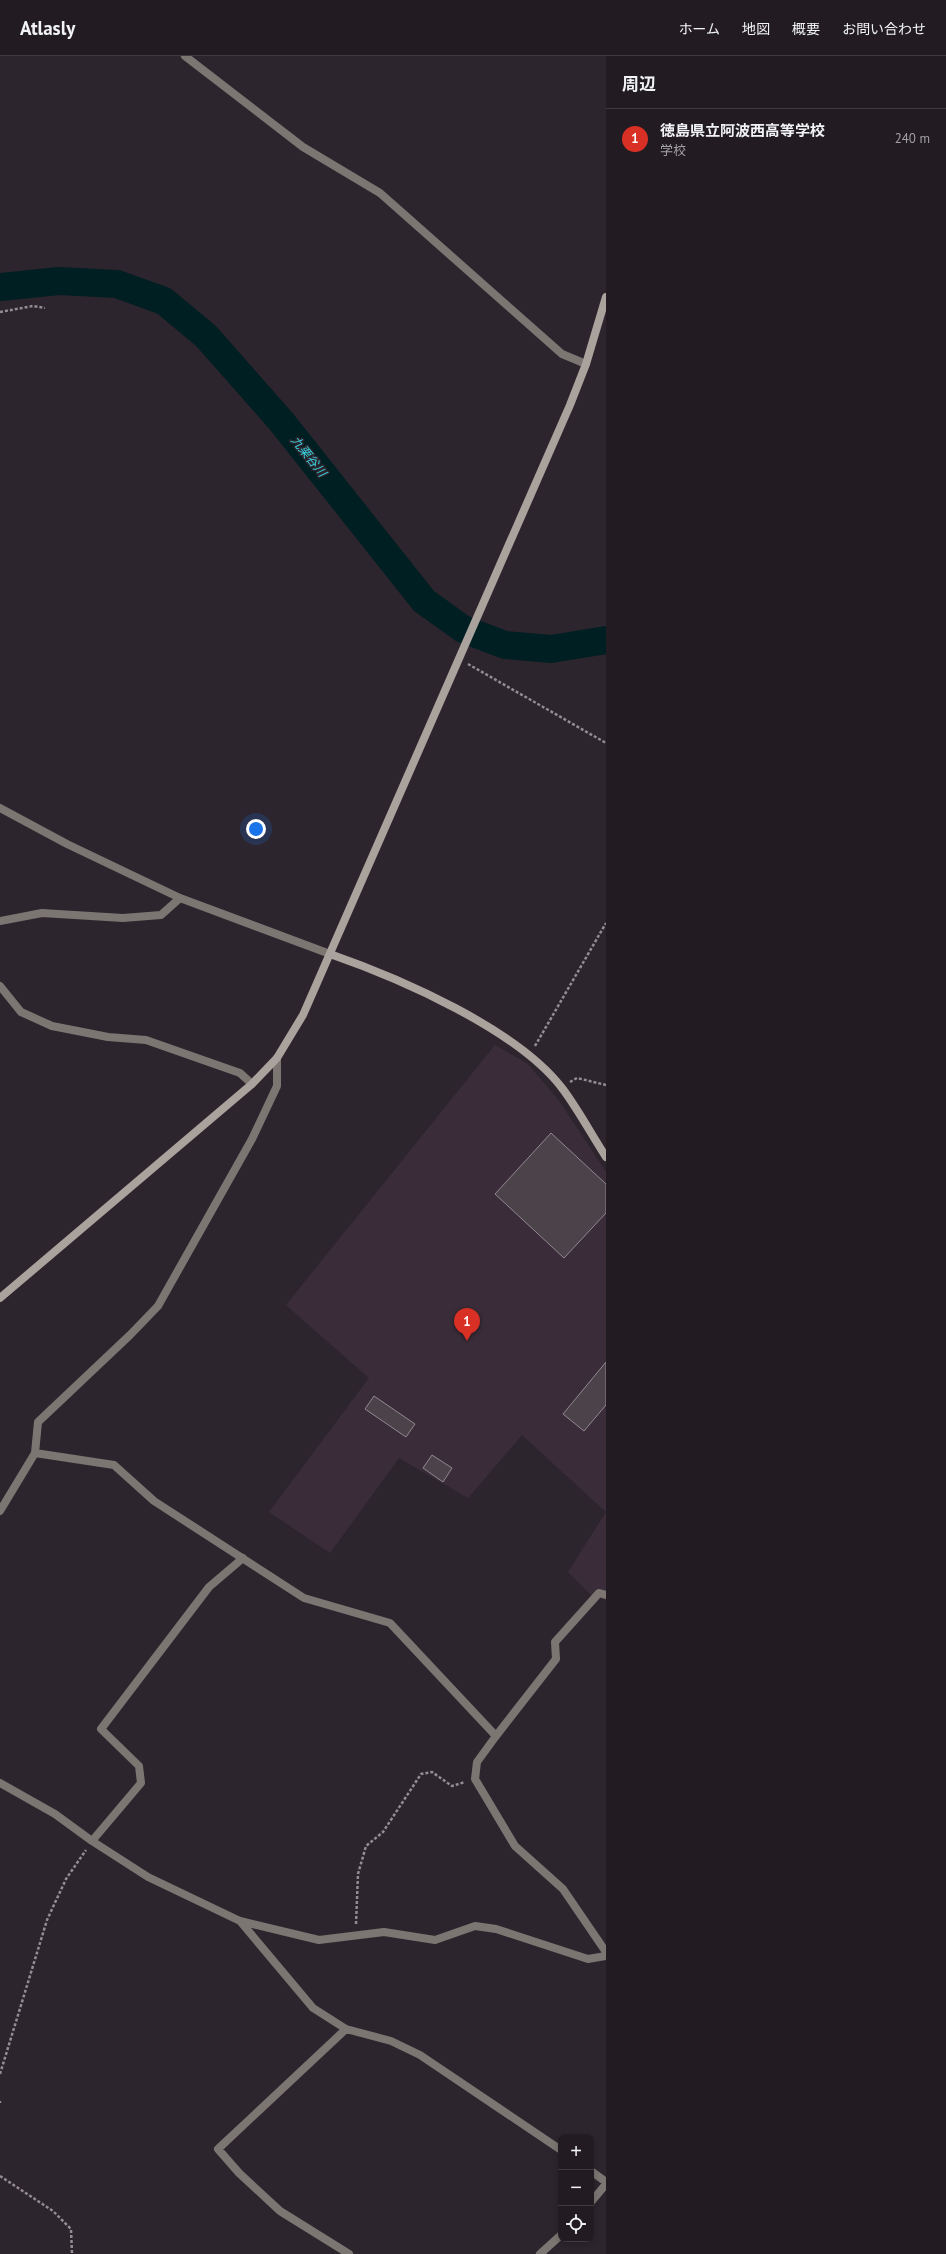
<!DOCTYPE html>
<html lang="ja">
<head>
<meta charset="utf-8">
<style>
	:root { --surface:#221c22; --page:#2e292f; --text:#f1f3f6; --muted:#a2a1a5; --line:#3f3a40; --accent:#d93025 }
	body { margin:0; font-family:"PT Sans","Noto Sans JP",sans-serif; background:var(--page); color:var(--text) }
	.controls { position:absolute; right:12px; bottom:12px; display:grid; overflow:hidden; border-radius:8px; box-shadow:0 2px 6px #0003 }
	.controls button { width:36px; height:36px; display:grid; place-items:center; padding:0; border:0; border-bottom:1px solid var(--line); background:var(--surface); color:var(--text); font:20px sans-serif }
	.you { position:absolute; left:256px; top:773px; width:14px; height:14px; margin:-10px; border:3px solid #fff; border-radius:50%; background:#1a73e8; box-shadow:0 0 0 6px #1a73e833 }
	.badge { display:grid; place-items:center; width:26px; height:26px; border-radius:50%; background:var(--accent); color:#fff; font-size:13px; font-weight:700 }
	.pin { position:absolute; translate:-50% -33px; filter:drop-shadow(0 1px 2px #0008) }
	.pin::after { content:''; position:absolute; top:21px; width:14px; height:12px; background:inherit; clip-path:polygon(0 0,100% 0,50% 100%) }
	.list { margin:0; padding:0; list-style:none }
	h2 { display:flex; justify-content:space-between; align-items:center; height:52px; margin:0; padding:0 16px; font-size:17px }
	h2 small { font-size:13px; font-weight:400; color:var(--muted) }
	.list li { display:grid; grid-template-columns:26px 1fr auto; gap:12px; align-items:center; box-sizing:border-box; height:60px; padding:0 16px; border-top:1px solid var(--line) }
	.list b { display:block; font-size:15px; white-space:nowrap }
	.list p { margin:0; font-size:13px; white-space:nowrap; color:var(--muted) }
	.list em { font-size:13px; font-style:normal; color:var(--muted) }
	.icon { flex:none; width:22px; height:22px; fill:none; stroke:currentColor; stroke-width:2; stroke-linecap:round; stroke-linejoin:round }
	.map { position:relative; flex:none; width:606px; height:2198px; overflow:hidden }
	header { display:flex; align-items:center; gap:24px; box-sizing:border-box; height:56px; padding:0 20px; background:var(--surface); border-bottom:1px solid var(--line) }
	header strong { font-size:19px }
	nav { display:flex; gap:22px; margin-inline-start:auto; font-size:14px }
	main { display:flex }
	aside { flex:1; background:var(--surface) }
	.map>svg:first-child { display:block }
	.built { fill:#3a2d39 }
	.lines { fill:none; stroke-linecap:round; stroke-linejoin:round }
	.river { stroke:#001f22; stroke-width:28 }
	.building { fill:#4b424a; stroke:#928892 }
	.path { stroke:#938c93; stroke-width:2.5; stroke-dasharray:3 2; stroke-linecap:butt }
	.street { stroke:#7b7672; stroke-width:8 }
	.secondary { stroke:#aaa29c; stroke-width:8 }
	.labels { text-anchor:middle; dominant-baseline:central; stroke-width:3; stroke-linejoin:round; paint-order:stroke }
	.water-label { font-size:12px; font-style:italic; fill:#37d6e6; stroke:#2d252d }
</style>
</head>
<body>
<header>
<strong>Atlasly</strong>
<nav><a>ホーム</a><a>地図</a><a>概要</a><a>お問い合わせ</a></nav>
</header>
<main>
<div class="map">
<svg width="606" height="2198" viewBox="0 0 606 2198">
	<rect width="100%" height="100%" fill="#2d252d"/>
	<path class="built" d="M495,989L528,1008L560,1046L606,1116V1543L605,1544L591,1539L568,1516L606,1456L522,1379L468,1442L399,1402L330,1497L269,1456L369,1322L286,1249Z"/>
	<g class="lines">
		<path class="river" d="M0,231L59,225L117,228L164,245L206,280L281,365L424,545L463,573L505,589L551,593L606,584"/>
	</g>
	<path class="building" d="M551,1077L606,1128V1157L564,1202L495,1138Z
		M606,1306V1349L584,1375L563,1358Z
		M374,1340L415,1368L406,1381L365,1353Z
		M432,1399L452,1412L443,1426L423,1412Z"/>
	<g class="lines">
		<path class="path" d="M0,256L33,250L45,252
			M468,608L606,687
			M535,990L606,867
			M570,1026L577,1022L606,1029
			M356,1868L358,1818L366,1790L383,1776L421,1718L432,1716L452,1730L465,1726
			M0,2018L47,1864L66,1823L86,1794
			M0,2045V2047
			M0,2120L53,2155L71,2173L72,2198"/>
		<path class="street" d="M185,0L303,91L380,137L562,298L586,308
			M0,752L67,788L180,842L330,898
			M0,865L42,857L123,862L161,859L180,842
			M0,930L21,956L52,970L108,981L146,984L240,1017L252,1028
			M35,1397L114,1409L154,1445L304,1542L390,1567L496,1680
			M0,1455L35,1397L38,1366L130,1279L158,1250L252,1083L277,1030V1002
			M606,1539L599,1537L555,1586L556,1603L496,1680L477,1706L475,1723L515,1790L563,1833L606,1896
			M0,1727L55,1758L92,1785L148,1821L240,1865L319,1884L384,1876L435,1884L475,1870L496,1873L588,1903L606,1900
			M92,1785L141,1727L139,1710L101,1673L209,1531L243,1502
			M240,1865L313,1952L346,1973L391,1985L420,1999L561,2094
			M346,1973L218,2093L239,2117L280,2155L349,2198
			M591,2115L606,2126
			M591,2146L606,2128
			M540,2198L561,2179"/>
		<path class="secondary" d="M330,898C399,922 517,973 562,1032C578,1053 591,1078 606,1101
			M0,1242L252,1028L277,1002L303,959L570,349L586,308L606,241"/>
	</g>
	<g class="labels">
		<g class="water-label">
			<text transform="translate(309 400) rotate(51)">九栗谷川</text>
		</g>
	</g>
</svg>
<div class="controls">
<button>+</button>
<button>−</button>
<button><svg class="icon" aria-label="locate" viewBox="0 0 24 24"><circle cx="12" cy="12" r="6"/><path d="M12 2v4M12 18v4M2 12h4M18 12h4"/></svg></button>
</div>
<div class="you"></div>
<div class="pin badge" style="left:467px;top:1285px">1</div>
</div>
<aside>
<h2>周辺<small></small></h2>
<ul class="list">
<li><span class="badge">1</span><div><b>徳島県立阿波西高等学校</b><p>学校</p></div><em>240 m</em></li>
</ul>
</aside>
</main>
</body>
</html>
